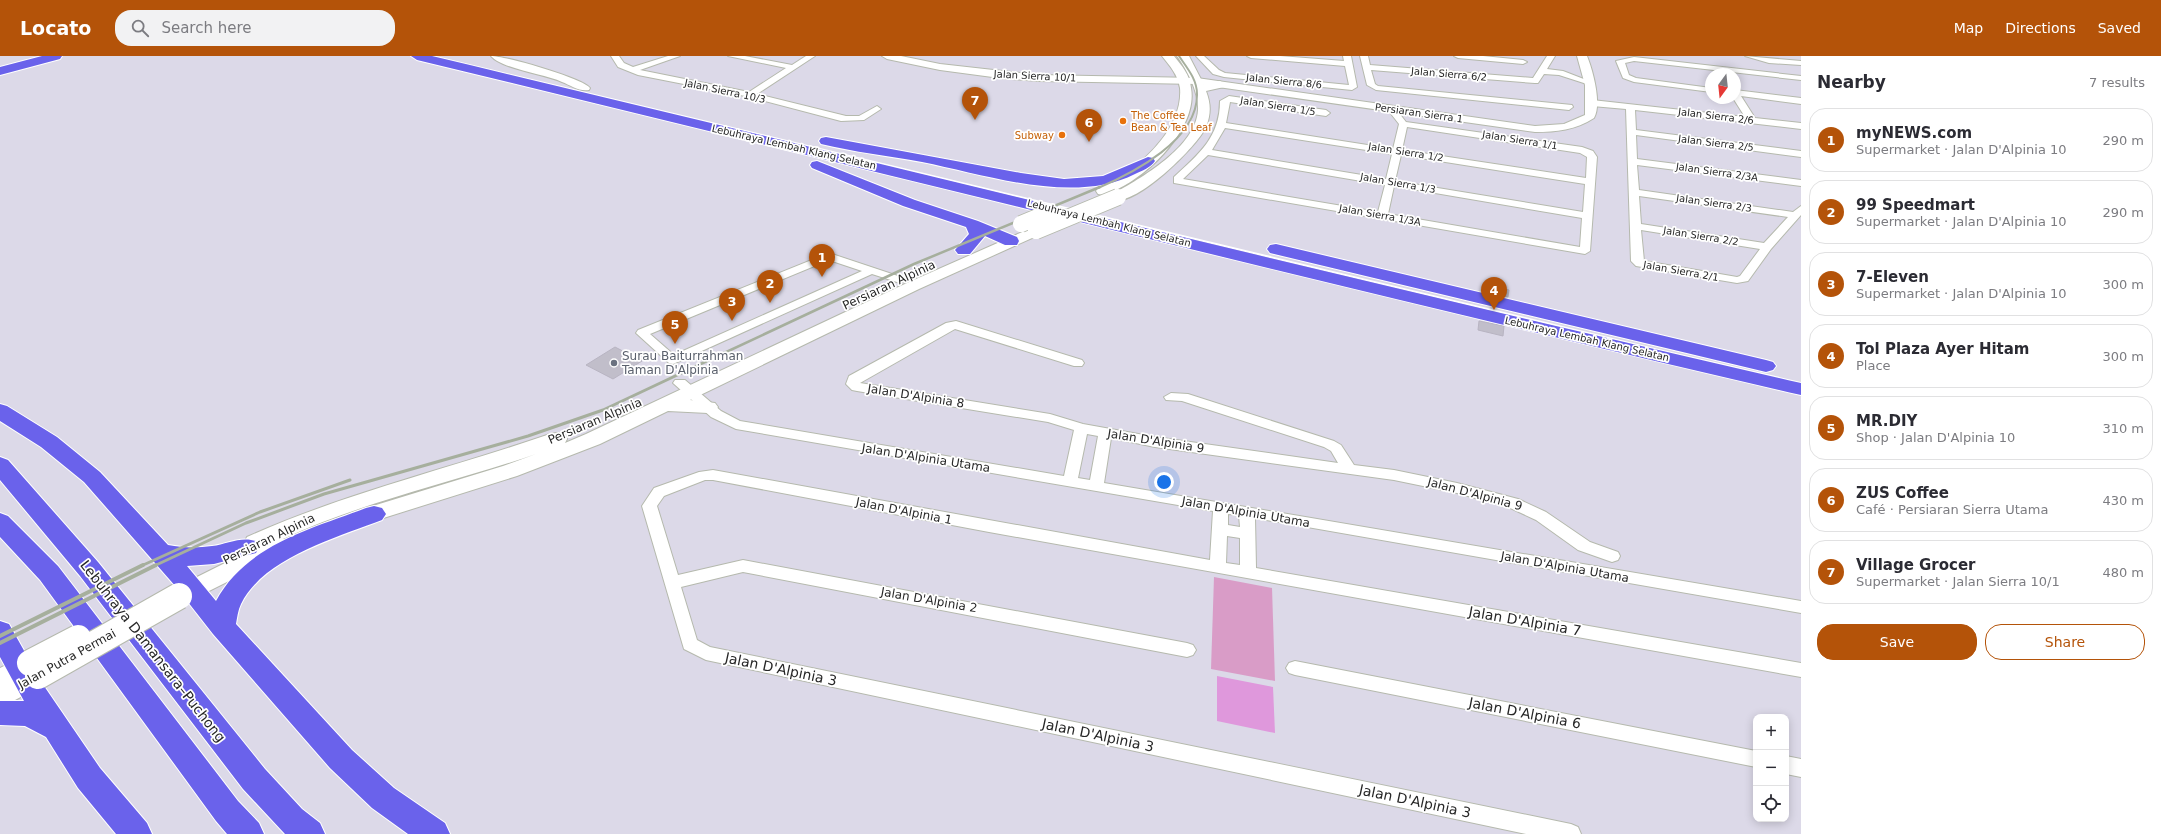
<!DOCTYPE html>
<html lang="en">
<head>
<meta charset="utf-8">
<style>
	:root { --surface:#fff; --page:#f2f2f3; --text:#2b2b33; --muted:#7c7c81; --line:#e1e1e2; --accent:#b45309 }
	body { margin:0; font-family:"DejaVu Sans",sans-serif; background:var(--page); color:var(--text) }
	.controls { position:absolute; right:12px; bottom:12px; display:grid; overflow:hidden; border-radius:8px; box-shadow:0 2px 10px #0003 }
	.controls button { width:36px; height:36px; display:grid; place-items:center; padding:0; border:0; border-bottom:1px solid var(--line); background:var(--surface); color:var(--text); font:20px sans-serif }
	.compass { position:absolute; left:1705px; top:12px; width:36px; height:36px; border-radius:50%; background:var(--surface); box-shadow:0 2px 10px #0003; rotate:195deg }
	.you { position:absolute; left:1164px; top:426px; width:14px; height:14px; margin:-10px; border:3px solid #fff; border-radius:50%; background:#1a73e8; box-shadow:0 0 0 6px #1a73e833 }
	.badge { display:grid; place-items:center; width:26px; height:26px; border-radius:50%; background:var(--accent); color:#fff; font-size:13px; font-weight:700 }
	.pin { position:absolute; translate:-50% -33px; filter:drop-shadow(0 1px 2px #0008) }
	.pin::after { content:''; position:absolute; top:21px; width:14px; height:12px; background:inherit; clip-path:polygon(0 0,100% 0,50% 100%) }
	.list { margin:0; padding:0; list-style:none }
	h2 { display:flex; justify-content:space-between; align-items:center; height:52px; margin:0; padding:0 16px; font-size:17px }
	h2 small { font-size:13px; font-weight:400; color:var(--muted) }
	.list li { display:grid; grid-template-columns:26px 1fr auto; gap:12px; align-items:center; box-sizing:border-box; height:64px; margin:0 8px 8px; padding:0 8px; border:1px solid var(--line); border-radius:16px }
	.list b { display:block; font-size:15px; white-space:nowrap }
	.list p { margin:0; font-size:13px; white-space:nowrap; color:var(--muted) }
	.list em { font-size:13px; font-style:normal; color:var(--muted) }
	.actions { display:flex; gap:8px; padding:12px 16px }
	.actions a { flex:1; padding:9px 0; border:1px solid var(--accent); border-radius:16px; text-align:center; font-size:14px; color:var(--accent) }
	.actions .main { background:var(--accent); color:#fff }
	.icon { flex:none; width:22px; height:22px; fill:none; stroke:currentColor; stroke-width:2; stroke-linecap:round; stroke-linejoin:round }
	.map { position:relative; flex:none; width:1801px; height:778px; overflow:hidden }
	header { display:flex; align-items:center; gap:24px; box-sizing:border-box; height:56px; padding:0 20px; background:var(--accent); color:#fff }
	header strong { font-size:19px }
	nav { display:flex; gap:22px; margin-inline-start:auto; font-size:14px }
	.search { width:280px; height:36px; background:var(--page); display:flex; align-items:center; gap:10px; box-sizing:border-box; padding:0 14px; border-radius:16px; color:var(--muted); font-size:15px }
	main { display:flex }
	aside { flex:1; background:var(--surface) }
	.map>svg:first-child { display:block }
	.green { fill:#d99cc7 }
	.pitch { fill:#df98dc }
	.building { fill:#c1beca; stroke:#b8b4c2 }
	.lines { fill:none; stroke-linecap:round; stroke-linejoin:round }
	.minor-casing { stroke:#b5b9ad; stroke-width:2 }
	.tertiary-casing { stroke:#b5b9ad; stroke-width:2 }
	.secondary-casing { stroke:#b5b9ad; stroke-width:2 }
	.motorway-casing { stroke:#fff; stroke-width:2 }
	.minor { fill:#fff; fill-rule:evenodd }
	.tertiary { fill:#fff; fill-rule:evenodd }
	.secondary { fill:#fff; fill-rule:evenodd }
	.motorway { fill:#6a62eb; fill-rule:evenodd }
	.rail-far3 { stroke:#a6af9d; stroke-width:2 }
	.rail-far2 { stroke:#a6af9d; stroke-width:2.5 }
	.rail-far1 { stroke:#a6af9d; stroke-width:3 }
	.rail { stroke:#a6af9d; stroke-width:4 }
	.secondary-bridge-far1-casing { stroke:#b5b9ad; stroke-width:18; stroke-linecap:butt }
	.secondary-bridge-casing { stroke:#b5b9ad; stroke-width:28; stroke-linecap:butt }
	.secondary-bridge-far1 { stroke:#fff; stroke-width:16 }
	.secondary-bridge { stroke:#fff; stroke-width:26 }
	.food-dot { fill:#e8710a; stroke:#fff; stroke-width:1.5 }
	.worship-dot { fill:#6b7280; stroke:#fff; stroke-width:1.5 }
	.labels { text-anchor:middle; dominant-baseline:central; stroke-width:3.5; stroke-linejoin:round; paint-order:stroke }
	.far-street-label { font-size:10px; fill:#272727; stroke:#fff }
	.far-food-label { font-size:10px; fill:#c56008; stroke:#fff; text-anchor:start }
	.street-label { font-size:12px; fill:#272727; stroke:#fff }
	.worship-label { font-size:12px; fill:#5b616d; stroke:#fff; text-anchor:start }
	.near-street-label { font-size:14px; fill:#272727; stroke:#fff }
</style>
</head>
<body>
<header>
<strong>Locato</strong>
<div class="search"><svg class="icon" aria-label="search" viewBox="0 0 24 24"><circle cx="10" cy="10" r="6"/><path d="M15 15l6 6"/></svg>Search here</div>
<nav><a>Map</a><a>Directions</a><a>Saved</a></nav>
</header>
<main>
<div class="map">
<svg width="1801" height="778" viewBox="0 0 1801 778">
	<rect width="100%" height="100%" fill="#dcd9e8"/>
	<path class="green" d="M1214,521L1272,532L1275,625L1211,613Z"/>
	<path class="pitch" d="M1217,620L1273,631L1275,677L1217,665Z"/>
	<path class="building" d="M1485,228L1509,234L1508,241L1484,236Z
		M1479,265L1504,270L1503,280L1478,274Z
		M615,291L642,305L613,323L586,309Z"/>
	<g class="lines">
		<defs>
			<path id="minor" d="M611,0H619L624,7L633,11L668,0H680L640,14L749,36L786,12L728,0H745L792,9L806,0H815L757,38L846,60H859L877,50L881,53L864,64L841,65L750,41L638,19L618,11Z
				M1196,0H1204L1219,14L1225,17L1349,29L1345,10L1251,2L1247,0H1280L1344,5L1343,0H1351L1357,31L1352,34L1224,21L1213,18Z
				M1360,0H1368L1370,9L1533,22L1547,0H1555L1547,13L1563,15L1594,27L1590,29L1559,19L1544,18L1538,27H1535L1371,14L1375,28L1378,30L1572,49L1573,51L1569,54L1376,34L1367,29Z
				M1454,0H1483L1523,4L1527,6L1523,8L1458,2Z
				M1745,0L1801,5V9L1769,7Z
				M1634,1L1801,20V24L1634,5L1625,7L1629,19L1636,22L1711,32V36L1634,26L1623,22L1616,5Z
				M1735,34L1801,42V48L1741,40L1755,62L1801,67V73L1635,54L1636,74L1801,95V101L1636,79L1637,103L1801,124V130L1637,109L1639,134L1793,156L1801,150V159L1771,193L1748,225L1737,227L1636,210L1631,205L1626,53L1592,50L1588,47L1592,44L1745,61L1733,42H1735ZM1639,140L1788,161L1764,187L1641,168ZM1641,174L1760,193L1740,220L1737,221L1644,205Z
				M1229,40L1326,54L1330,57L1326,60L1230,46L1226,67L1393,93L1399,68L1388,54L1392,51L1395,52L1406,66L1582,91L1593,95L1597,101L1590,195L1585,198L1174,127V121C1199,98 1220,81 1220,45ZM1407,71L1580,97L1587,101L1586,122L1402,94ZM1225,72L1392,98L1386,123L1212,94ZM1208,99L1385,129L1378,156L1183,123ZM1401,99L1585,128L1583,156L1395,125ZM1394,130L1582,162L1580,191L1388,158Z
				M829,197L904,222L906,224L900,227L872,218L673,308L669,307L636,277L638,274ZM829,204L862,215L674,299L650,278Z
				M956,265L1082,304L1084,307L1082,310H1074L955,273L860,327L1050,358L1083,368L1155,381L1338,407L1331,395L1324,391L1182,345L1166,344L1164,341L1171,337L1188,338L1334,385L1341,389L1354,409L1394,414L1457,427L1518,443L1546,456L1590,486L1618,496L1620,500L1618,504L1612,506L1578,494L1536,464L1508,451L1457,437L1394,424L1155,391L1111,382L1104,427L1801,545V557L1255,462L1256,512L1801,607V621L989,476L713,424H705L664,440L657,450L678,519L743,504L1187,587L1193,589L1196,594L1193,599L1187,601L743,516L681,531L697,584L710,591L1571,768L1578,771L1581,778H1526L706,604L684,593L642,450L654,432L699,416L713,414L1210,504L1213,455L736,373L711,361L673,327L675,324H685L721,355L740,365L1064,420L1074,374L1048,366L857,335L852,334L846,328L849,320L946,267ZM1087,378L1098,380L1090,424L1078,422ZM1228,458L1239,459L1240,471L1228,469ZM1227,480L1240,482V509L1226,507Z
				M1295,605L1756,695V711L1295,619L1289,617L1286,612L1289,607Z
				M1786,700L1801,703V721L1786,718Z"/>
			<path id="tertiary" d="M491,0C505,0 582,22 590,32L589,34C580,36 570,29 562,26C545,18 502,13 491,0Z
				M882,0H901L940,8L1039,19L1197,22L1535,70L1564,68L1585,59V29L1577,0H1587C1593,15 1602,48 1594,62C1576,74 1556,76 1535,76L1197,28L1039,25L1000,22L940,14L887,3Z"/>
			<path id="secondary" d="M1162,0H1174C1182,10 1190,19 1191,32C1198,71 1150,118 1118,133C1111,136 1106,140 1098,138L1096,135L1098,132C1106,128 1115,124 1123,119C1150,101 1183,68 1180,32C1178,19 1170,10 1162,0Z
				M1177,0H1189L1204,29L1220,25L1226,29L1224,31L1206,35C1211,48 1211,58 1206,71C1196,92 1136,150 1113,144L1111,141L1113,138C1141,122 1196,91 1198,54C1199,36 1187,14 1177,0Z
				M1036,170L1041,172L1044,175L1041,178L919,233L690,344L715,347L718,351L715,355L708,357L668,355L600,388L517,420L358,470L350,467L347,462L350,457L503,410L536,398C452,427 364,445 283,483L287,484L290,490L287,496L187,546L179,549L171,546L167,540L171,534L251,494L247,493L244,487L247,481C345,437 449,413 550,378L557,377L564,378L567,383L565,387L586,378L907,227Z
				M30,597L39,600L42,607L41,610L47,613L51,620L47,627L0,652V612Z"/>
			<path id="motorway" d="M42,0H62L60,3L0,19V11Z
				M411,0H432C889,109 1344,222 1801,327V339C1339,232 878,115 417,4Z
				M826,81L1021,117L1064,123L1103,120L1148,101L1153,102L1155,105C1151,111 1142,115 1135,118C1074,149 987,119 922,106C889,100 854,96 821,88L819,85L821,82Z
				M817,105L915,144L978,165L1017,181L1019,185L1017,189H1005L985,180L970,198H958L955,194L969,178L966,171L903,150L812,112L810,109L812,106Z
				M1276,188L1766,304L1773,306L1776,310L1773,314L1766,316L1270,197L1267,193L1270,189Z
				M0,348L7,350L57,381L100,416L168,489C183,492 198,492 212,490C227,488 241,480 256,485L259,491L256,497L214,508L187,510L216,545C246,489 311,473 366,452L374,450L382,452L386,458L382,464C338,481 263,502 241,548C238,554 237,562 236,568L352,694L394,732L445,767L450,778H408L372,752L330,712L213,578L177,532L84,426L41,391L0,365Z
				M0,401L8,404L98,506L265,713L302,753L320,767L325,778H285L243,733L80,520L0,424Z
				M0,457L8,460L58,510L238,745L259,767L264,778H227L216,765L40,524L0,481Z
				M0,565L9,568L44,630L100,712L147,767L152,778H116L78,732L46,681L25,670L0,669V645H24L0,601Z"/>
		</defs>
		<use href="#minor" class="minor-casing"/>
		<use href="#tertiary" class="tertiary-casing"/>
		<use href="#secondary" class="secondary-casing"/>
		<use href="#motorway" class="motorway-casing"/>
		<use href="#minor" class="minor"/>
		<use href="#tertiary" class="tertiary"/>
		<use href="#secondary" class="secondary"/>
		<use href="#motorway" class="motorway"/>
		<path class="rail-far3" d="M1098,132C1133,117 1198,84 1197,38C1197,23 1187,12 1179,0"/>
		<path class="rail-far2" d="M722,298L914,208L1100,131"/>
		<path class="rail-far1" d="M141,510L260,456L350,424
			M154,510L246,467L324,438L528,380L603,354L724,297"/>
		<path class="rail" d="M0,580L143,509
			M0,587L156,509"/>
		<defs>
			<path id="secondary-bridge-far1" d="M1021,168L1050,156
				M1036,175L1118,141"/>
			<path id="secondary-bridge" d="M30,607L78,582
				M38,620L179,540"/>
		</defs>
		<use href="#secondary-bridge-far1" class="secondary-bridge-far1-casing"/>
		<use href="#secondary-bridge" class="secondary-bridge-casing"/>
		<use href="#secondary-bridge-far1" class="secondary-bridge-far1"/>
		<use href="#secondary-bridge" class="secondary-bridge"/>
	</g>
	<g class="food-dot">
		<circle cx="1123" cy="65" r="4"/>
		<circle cx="1062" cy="79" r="4"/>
	</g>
	<circle class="worship-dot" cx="614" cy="307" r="4"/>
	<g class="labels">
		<g class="far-street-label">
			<text transform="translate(1449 18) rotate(5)">Jalan Sierra 6/2</text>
			<text transform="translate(1035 20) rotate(3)">Jalan Sierra 10/1</text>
			<text transform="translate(1284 25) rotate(6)">Jalan Sierra 8/6</text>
			<text transform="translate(725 35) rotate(12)">Jalan Sierra 10/3</text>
			<text transform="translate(1278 50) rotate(9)">Jalan Sierra 1/5</text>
			<text transform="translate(1419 57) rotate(8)">Persiaran Sierra 1</text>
			<text transform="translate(1716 60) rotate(7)">Jalan Sierra 2/6</text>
			<text transform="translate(1520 84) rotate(9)">Jalan Sierra 1/1</text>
			<text transform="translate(1716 87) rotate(7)">Jalan Sierra 2/5</text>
			<text transform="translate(794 91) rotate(13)">Lebuhraya Lembah Klang Selatan</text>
			<text transform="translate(1406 96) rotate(9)">Jalan Sierra 1/2</text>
			<text transform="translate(1717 116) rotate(8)">Jalan Sierra 2/3A</text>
			<text transform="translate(1398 127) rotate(10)">Jalan Sierra 1/3</text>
			<text transform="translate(1714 147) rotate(8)">Jalan Sierra 2/3</text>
			<text transform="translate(1380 159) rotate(10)">Jalan Sierra 1/3A</text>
			<text transform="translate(1109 167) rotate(14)">Lebuhraya Lembah Klang Selatan</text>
			<text transform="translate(1701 180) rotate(9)">Jalan Sierra 2/2</text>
			<text transform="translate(1681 215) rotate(10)">Jalan Sierra 2/1</text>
			<text transform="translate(1587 283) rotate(13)">Lebuhraya Lembah Klang Selatan</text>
		</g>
		<g class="far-food-label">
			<text x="1131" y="59">The Coffee<tspan x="1131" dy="12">Bean &amp; Tea Leaf</tspan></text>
			<text x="1054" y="79" text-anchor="end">Subway</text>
		</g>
		<g class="street-label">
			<text transform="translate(889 229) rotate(-25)">Persiaran Alpinia</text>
			<text transform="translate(916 340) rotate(9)">Jalan D'Alpinia 8</text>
			<text transform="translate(595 365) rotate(-23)">Persiaran Alpinia</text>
			<text transform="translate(1156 385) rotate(9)">Jalan D'Alpinia 9</text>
			<text transform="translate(926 402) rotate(9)">Jalan D'Alpinia Utama</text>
			<text transform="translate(1475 438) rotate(15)">Jalan D'Alpinia 9</text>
			<text transform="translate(904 455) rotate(11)">Jalan D'Alpinia 1</text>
			<text transform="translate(1246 456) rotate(10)">Jalan D'Alpinia Utama</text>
			<text transform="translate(269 483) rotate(-26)">Persiaran Alpinia</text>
			<text transform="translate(1565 511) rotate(10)">Jalan D'Alpinia Utama</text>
			<text transform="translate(929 544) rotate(10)">Jalan D'Alpinia 2</text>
			<text transform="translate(67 603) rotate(-29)">Jalan Putra Permai</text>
		</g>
		<g class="worship-label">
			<text x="622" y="300">Surau Baiturrahman<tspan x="622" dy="14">Taman D'Alpinia</tspan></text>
		</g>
		<g class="near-street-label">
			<text transform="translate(1525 565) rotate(10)">Jalan D'Alpinia 7</text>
			<text transform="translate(153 595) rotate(52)">Lebuhraya Damansara–Puchong</text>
			<text transform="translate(781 613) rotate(12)">Jalan D'Alpinia 3</text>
			<text transform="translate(1525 657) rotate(11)">Jalan D'Alpinia 6</text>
			<text transform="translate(1098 679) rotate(12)">Jalan D'Alpinia 3</text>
			<text transform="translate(1415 745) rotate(12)">Jalan D'Alpinia 3</text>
		</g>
	</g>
</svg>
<div class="controls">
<button>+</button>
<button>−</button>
<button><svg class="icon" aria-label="locate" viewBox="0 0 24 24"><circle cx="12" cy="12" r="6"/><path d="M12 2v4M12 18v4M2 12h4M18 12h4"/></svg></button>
</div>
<svg class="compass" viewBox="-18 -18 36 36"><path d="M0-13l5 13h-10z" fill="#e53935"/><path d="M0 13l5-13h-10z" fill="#7c7c81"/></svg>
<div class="you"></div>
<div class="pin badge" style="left:822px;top:221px">1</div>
<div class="pin badge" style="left:770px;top:247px">2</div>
<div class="pin badge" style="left:732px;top:265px">3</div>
<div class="pin badge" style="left:1494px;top:254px">4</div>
<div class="pin badge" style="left:675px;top:288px">5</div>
<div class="pin badge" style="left:1089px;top:86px">6</div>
<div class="pin badge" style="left:975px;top:64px">7</div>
</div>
<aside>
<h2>Nearby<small>7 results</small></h2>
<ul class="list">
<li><span class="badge">1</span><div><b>myNEWS.com</b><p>Supermarket · Jalan D'Alpinia 10</p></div><em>290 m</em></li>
<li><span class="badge">2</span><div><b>99 Speedmart</b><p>Supermarket · Jalan D'Alpinia 10</p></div><em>290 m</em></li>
<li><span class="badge">3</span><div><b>7-Eleven</b><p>Supermarket · Jalan D'Alpinia 10</p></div><em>300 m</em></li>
<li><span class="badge">4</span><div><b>Tol Plaza Ayer Hitam</b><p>Place</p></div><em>300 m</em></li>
<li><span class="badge">5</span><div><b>MR.DIY</b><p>Shop · Jalan D'Alpinia 10</p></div><em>310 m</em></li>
<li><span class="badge">6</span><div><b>ZUS Coffee</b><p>Café · Persiaran Sierra Utama</p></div><em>430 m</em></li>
<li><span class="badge">7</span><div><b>Village Grocer</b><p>Supermarket · Jalan Sierra 10/1</p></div><em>480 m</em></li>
</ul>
<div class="actions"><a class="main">Save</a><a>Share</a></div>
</aside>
</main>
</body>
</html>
